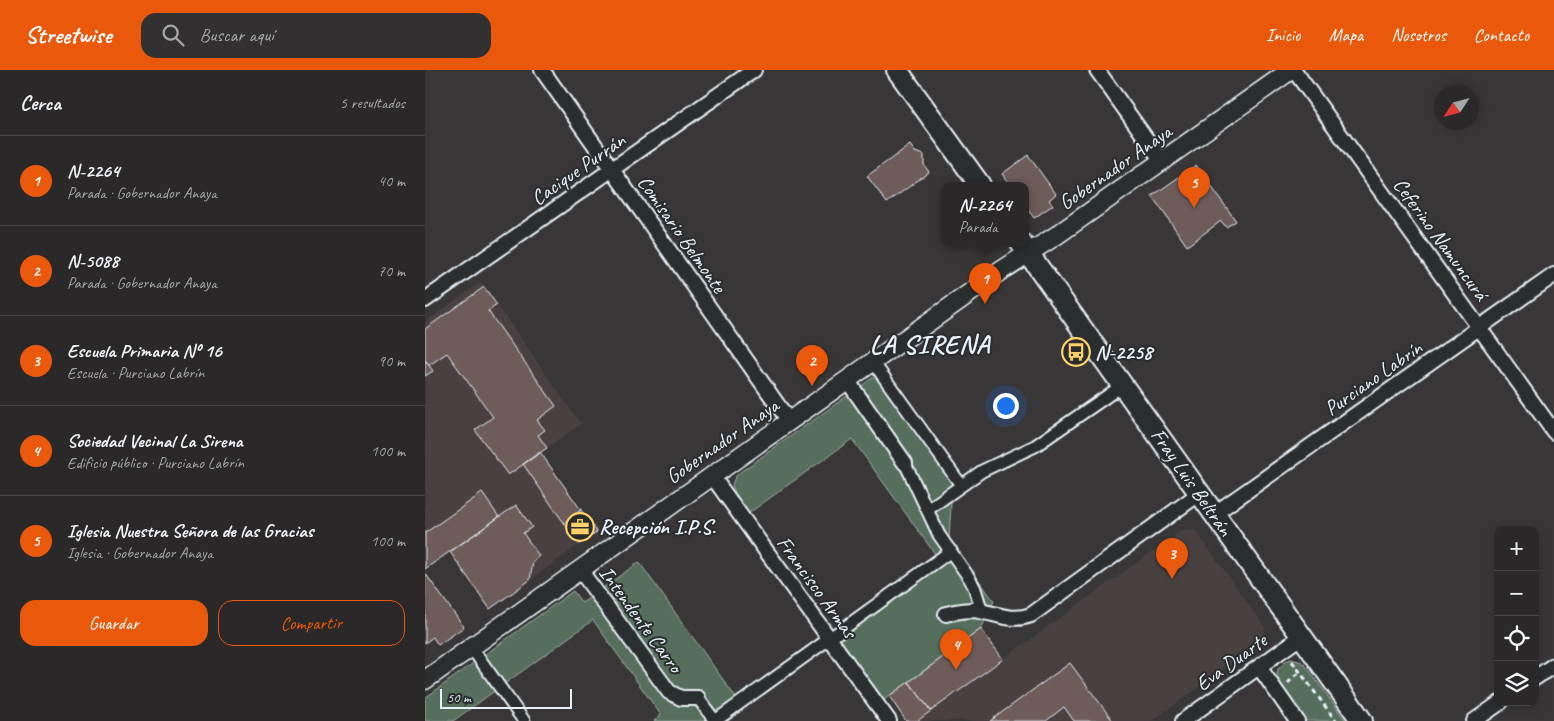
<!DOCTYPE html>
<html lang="es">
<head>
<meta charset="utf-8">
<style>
	:root { --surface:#2a2829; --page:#323031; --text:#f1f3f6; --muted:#a5a6a8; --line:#464446; --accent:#ea580c }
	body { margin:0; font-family:Caveat,sans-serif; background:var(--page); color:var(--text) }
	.controls { position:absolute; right:15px; bottom:15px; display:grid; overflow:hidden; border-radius:10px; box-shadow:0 2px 8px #0003 }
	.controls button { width:45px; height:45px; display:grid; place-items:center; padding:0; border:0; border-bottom:1px solid var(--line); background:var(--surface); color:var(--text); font:25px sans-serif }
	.compass { position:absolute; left:1009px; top:15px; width:45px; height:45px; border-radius:50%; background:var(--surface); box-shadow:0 2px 8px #0003; rotate:234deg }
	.scale { position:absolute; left:15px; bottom:12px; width:132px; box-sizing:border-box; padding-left:5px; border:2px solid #e8f1f8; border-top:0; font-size:14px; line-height:18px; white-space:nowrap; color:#e8f1f8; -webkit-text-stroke:4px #2a2d2e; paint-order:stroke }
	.you { position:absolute; left:580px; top:335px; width:18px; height:18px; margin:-12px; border:4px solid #fff; border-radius:50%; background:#1a73e8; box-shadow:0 0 0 8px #1a73e833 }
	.badge { display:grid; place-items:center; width:32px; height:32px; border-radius:50%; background:var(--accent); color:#fff; font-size:16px; font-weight:700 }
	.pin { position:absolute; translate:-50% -41px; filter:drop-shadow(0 1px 2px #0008) }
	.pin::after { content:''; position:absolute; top:26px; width:18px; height:15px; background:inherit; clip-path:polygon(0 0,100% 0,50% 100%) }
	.popup { position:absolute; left:516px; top:112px; width:88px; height:65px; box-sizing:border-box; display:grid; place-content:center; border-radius:10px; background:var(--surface); filter:drop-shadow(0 1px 4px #0005); font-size:16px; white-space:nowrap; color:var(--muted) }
	.popup b { font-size:19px; color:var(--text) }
	.popup::after { content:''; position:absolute; left:50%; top:100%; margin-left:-10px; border:10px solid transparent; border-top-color:var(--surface) }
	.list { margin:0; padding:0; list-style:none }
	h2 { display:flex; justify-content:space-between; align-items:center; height:65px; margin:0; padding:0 20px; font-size:21px }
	h2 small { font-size:16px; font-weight:400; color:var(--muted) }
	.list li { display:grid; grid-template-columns:32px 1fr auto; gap:15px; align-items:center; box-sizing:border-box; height:90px; padding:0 20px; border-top:1px solid var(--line) }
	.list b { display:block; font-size:19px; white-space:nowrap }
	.list p { margin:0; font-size:16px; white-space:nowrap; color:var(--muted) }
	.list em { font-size:16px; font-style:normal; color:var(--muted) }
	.actions { display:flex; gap:10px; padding:15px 20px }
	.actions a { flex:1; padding:11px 0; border:1px solid var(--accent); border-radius:15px; text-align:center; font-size:18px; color:var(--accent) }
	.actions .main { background:var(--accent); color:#fff }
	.icon { flex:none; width:28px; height:28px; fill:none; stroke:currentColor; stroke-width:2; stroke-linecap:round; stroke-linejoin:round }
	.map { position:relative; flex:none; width:1129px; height:651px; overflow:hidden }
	header { display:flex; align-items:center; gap:30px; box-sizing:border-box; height:70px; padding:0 25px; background:var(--accent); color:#fff }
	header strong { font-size:24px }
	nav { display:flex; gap:28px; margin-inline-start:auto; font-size:18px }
	.search { width:350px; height:45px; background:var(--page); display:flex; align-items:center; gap:12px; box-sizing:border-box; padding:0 18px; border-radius:15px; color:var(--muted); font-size:19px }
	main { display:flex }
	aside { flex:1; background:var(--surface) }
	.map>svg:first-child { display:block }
	.built { fill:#484142 }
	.green { fill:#566e5b; stroke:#9fb0aa }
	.building { fill:#6e5b5a; stroke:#e8f1f8 }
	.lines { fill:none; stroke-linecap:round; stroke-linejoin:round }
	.pedestrian-casing { stroke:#e8f1f8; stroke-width:15 }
	.minor-casing { stroke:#e8f1f8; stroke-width:18 }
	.tertiary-casing { stroke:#e8f1f8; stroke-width:21 }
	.secondary-casing { stroke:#e8f1f8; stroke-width:24 }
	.path { stroke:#e8f1f8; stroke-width:3; stroke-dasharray:5 4; stroke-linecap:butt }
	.pedestrian { stroke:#2a2d2e; stroke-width:11 }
	.minor { stroke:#2a2d2e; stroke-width:14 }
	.tertiary { stroke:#2a2d2e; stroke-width:18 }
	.secondary { stroke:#2a2d2e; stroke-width:20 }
	.labels { text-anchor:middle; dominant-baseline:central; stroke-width:4; stroke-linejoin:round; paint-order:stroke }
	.street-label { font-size:21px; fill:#e8f1f8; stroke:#2a2d2e }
	.poi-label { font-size:21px; font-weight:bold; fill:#e8f1f8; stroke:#2a2d2e; text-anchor:start }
	.district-label { font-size:26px; font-weight:bold; letter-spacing:1px; fill:#e8f1f8; stroke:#2a2d2e }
</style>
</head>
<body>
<header>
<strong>Streetwise</strong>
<div class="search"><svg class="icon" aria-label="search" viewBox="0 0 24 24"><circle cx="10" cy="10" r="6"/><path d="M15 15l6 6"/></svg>Buscar aquí</div>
<nav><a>Inicio</a><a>Mapa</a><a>Nosotros</a><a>Contacto</a></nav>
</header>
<main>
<aside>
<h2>Cerca<small>5 resultados</small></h2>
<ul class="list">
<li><span class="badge">1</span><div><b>N-2264</b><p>Parada · Gobernador Anaya</p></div><em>40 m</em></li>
<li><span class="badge">2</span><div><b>N-5088</b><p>Parada · Gobernador Anaya</p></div><em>70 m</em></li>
<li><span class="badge">3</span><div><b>Escuela Primaria Nº 16</b><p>Escuela · Purciano Labrín</p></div><em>90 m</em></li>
<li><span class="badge">4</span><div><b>Sociedad Vecinal La Sirena</b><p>Edificio público · Purciano Labrín</p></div><em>100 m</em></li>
<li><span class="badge">5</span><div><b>Iglesia Nuestra Señora de las Gracias</b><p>Iglesia · Gobernador Anaya</p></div><em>100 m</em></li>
</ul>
<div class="actions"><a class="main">Guardar</a><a>Compartir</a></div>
</aside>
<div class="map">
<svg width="1129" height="651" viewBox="0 0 1129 651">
	<rect width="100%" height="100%" fill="#383637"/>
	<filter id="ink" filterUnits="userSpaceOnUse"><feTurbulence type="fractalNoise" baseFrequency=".02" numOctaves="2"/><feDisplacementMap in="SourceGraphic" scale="10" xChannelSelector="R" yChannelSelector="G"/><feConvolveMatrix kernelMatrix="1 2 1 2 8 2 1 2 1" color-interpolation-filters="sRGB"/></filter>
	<g filter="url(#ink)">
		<path class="built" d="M56,212L156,354L115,383L172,462L65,539L25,482L0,499V252Z
			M757,460L771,461L840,557L838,571L727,651H492Z"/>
		<path class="green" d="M460,299L528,397L524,469L569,531L556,559L459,630L407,559L510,484L427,369L324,443L310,423L307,415L310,407L314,403Z
			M214,492L319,639L303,651H229L236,645L168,550L28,651H0V628L148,521L157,533Z
			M866,589L877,592L881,596L921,651H880L855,615L852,604L853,599L861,591Z"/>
		<path class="building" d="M485,75L490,82L499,85V95L504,102L462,133L442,106Z
			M603,85L631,124L624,130L628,135L609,148L600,136V115H585L577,104Z
			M771,95L811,151L801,157L796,151L762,176L727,126Z
			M59,217L72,235L63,241L131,336L112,350L120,360L113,365L122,378L83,405L50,360L68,347L22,283L4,295L0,290V259Z
			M0,290L8,301L0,306Z
			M115,382L156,440L139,453L98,394Z
			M57,423L74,447L0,499V463Z
			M91,435L107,457L98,463L114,486L108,491L105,510L65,539L25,482Z
			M156,440L172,462L154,474L139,453Z
			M0,503L39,557L13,575L8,567L0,573Z
			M556,559L578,589L506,641L484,612Z
			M645,593L688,651H649L639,637L621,651H565Z
			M484,612L506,641L492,651H481L464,626Z"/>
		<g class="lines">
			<defs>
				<path id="pedestrian" d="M448,292L536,415
					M480,393L514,465L545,509L550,519L557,542
					M502,440L557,401L610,376L698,315
					M46,577L99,651
					M273,628L290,651
					M290,651L526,481"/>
				<path id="minor" d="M117,0L364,351
					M672,0L737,91
					M869,0L1129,362
					M0,230L329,0
					M422,310L480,393
					M287,406L464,651
					M789,444L1129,205
					M155,500L244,622L256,628H273
					M521,544C530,542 538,540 548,540C569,542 585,553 606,545L775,423
					M834,597L872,651
					M1110,608L1129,595
					M758,651L877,566
					M1049,651L1076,632"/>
				<path id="tertiary" d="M0,610L577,200L632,165L866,0"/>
				<path id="secondary" d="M472,0L555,115
					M596,173L937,651"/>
			</defs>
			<use href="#pedestrian" class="pedestrian-casing"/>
			<use href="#minor" class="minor-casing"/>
			<use href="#tertiary" class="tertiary-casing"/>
			<use href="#secondary" class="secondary-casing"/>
			<path class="path" d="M867,591L911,651
				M863,613L875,601"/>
			<use href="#pedestrian" class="pedestrian"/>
			<use href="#minor" class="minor"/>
			<use href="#tertiary" class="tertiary"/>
			<use href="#secondary" class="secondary"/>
		</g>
	</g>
	<defs>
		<symbol id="bus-ring" viewBox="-11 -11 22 22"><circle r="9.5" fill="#2a2d2e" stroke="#ffd166" stroke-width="1.5"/><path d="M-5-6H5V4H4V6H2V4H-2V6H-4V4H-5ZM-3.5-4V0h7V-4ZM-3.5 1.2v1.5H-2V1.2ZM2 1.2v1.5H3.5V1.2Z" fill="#ffd166"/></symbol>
		<symbol id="office-ring" viewBox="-11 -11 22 22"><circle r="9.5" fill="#2a2d2e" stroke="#ffd166" stroke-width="1.5"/><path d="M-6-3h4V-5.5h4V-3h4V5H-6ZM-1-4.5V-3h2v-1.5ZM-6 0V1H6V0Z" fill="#ffd166"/></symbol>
	</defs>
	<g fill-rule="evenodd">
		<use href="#bus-ring" x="635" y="266" width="32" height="32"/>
		<use href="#office-ring" x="139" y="441" width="32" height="32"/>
	</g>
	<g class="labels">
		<g class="street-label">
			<text transform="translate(690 97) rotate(-35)">Gobernador Anaya</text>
			<text transform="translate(153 99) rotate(-35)">Cacique Purrán</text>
			<text transform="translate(257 164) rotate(55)">Comisario Belmonte</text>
			<text transform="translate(1016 169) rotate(54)">Ceferino Namuncurá</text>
			<text transform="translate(948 308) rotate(-35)">Purciano Labrín</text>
			<text transform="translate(297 371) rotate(-35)">Gobernador Anaya</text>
			<text transform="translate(767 412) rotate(55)">Fray Luis Beltrán</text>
			<text transform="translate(392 517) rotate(54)">Francisco Armas</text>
			<text transform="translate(216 549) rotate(54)">Intendente Carro</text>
			<text transform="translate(806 592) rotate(-36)">Eva Duarte</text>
		</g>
		<g class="poi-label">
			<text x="670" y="282">N-2258</text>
			<text x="174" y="457">Recepción I.P.S.</text>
		</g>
		<g class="district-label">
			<text x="505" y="274">LA SIRENA</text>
		</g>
	</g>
</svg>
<div class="controls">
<button>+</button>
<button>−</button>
<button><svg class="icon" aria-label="locate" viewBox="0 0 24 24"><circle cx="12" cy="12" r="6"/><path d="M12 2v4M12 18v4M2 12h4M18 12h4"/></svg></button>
<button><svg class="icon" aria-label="layers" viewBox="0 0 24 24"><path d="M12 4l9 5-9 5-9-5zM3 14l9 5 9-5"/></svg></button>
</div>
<svg class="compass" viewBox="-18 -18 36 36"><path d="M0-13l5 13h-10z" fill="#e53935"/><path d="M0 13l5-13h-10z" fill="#a5a6a8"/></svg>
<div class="scale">50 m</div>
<div class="you"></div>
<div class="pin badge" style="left:560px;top:234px">1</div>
<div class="popup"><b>N-2264</b>Parada</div>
<div class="pin badge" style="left:387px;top:316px">2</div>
<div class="pin badge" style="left:747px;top:509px">3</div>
<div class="pin badge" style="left:531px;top:600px">4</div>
<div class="pin badge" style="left:769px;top:138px">5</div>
</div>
</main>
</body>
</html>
